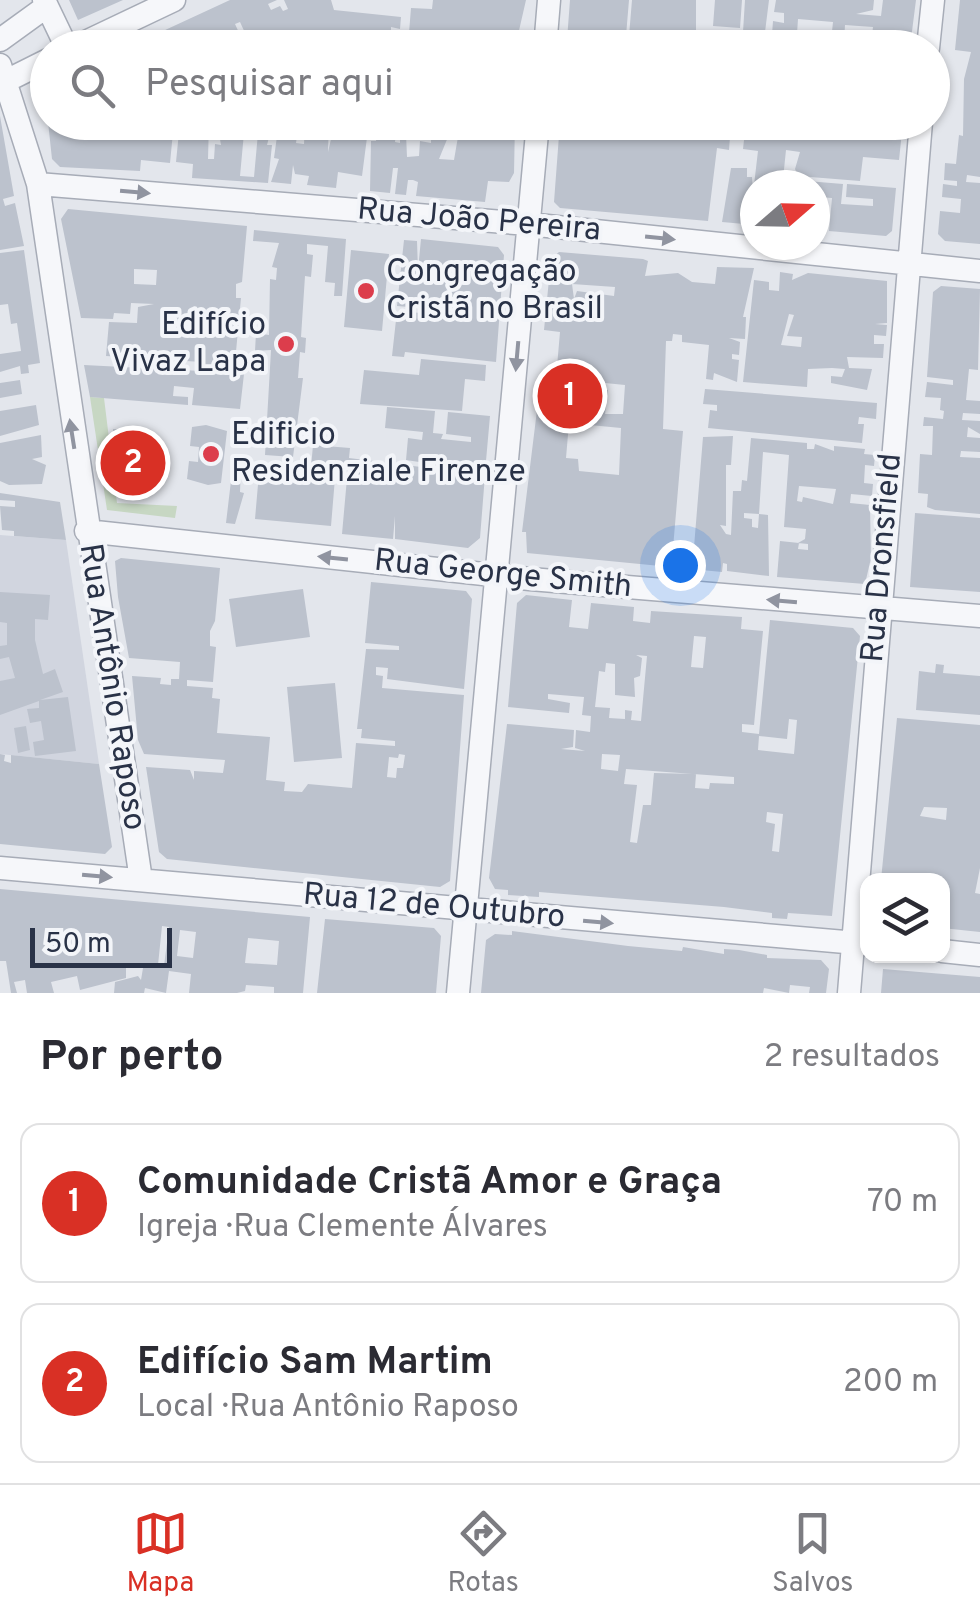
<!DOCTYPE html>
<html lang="pt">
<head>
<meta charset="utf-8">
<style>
	:root { --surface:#fff; --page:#f7f7f7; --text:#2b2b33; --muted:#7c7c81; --line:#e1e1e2; --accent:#d93025 }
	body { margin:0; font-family:Overpass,sans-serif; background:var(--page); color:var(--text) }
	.controls { position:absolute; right:30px; bottom:30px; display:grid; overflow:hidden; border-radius:20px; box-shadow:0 2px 8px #0004 }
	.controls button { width:90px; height:90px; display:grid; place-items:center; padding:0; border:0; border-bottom:2px solid var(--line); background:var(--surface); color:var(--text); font:50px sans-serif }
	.compass { position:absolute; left:740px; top:170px; width:90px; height:90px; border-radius:50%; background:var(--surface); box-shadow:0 2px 8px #0004; rotate:70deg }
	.scale { position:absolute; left:30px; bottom:25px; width:142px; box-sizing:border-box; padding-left:10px; border:5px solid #293247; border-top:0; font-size:28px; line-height:35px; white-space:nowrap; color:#293247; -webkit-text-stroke:8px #f3f5f9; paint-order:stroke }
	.you { position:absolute; left:680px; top:565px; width:35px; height:35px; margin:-25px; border:8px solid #fff; border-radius:50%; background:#1a73e8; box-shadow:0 0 0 15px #1a73e833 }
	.badge { display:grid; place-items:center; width:65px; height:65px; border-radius:50%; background:var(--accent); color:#fff; font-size:32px; font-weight:700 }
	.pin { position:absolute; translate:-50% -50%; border:5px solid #fff; box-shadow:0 2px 10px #0006 }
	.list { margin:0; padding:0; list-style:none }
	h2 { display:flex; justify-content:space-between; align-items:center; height:130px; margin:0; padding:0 40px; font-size:42px }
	h2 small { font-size:32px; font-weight:400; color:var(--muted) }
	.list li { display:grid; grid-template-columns:65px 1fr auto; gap:30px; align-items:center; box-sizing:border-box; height:160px; margin:0 20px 20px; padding:0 20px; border:2px solid var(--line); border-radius:20px }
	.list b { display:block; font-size:38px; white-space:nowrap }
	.list p { margin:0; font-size:32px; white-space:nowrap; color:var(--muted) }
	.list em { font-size:32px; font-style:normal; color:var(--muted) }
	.icon { flex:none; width:55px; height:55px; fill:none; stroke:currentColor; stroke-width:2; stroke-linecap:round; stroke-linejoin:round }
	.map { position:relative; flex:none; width:980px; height:993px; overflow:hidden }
	.search { position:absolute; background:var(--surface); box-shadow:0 2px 8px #0004; left:30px; right:30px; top:30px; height:110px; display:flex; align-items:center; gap:25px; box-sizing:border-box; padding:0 35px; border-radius:55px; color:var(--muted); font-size:38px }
	.sheet { height:490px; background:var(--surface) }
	nav { display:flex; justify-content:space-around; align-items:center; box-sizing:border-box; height:140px; border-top:2px solid var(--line); background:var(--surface); font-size:28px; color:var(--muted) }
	nav a { display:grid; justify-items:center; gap:5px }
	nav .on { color:var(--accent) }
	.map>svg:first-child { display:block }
	.built { fill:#d1d5df }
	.green { fill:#c7d7c3 }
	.building { fill:#bcc2cd; fill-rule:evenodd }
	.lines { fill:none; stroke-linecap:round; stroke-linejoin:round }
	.minor-casing { stroke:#a7acb7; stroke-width:25 }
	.minor { stroke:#f6f7fa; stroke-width:22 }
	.oneway { fill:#9094a0 }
	.poi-dot { fill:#dc3d4c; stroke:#f3f5f9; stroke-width:4 }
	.labels { text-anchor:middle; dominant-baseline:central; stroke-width:8; stroke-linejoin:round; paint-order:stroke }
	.street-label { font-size:32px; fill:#293247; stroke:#f3f5f9 }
	.poi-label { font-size:32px; fill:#293247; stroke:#f3f5f9; text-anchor:start }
</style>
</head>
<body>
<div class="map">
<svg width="980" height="993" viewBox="0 0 980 993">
	<rect width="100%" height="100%" fill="#e3e6ec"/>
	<path class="built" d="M0,535L66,540L99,764L0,754Z"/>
	<path class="green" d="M90,397L104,398L117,503L177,506L175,518L107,510Z"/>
	<path class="building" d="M69,0H123L78,20Z
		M230,0H277L268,4L271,10L280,6L283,11L288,9L284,0H331L334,10L401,17L400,29L391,27V32L409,33L411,8L432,9L433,0H526L515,48H261L266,43L259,37L260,48H252L240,22L235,24L246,48H170L163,31Z
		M570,0H629L625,48H589L590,42L567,40Z
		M632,0H696V30L711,31L710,48H628Z
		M715,0H742L740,28L713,26Z
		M745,0H769L763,48H742Z
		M776,0H874L873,10L856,14L881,16L883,0H916L910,47L809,48L810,39L831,41L833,22L798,19L796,48H771L773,21L784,23V13L774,12ZM845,25L873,27L871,44L844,42Z
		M960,0H980V177L967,175L966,182L980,183V244L945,241L938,234L940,211L960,213L961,199L942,197L943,184L957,186V181L944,180L945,163L956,164L959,135L963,136L964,79L971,52L955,50Z
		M0,116L14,196L3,199L5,206L15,203L24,246L0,250Z
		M48,122H64V129L71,130L69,122H126L129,128V122H146L145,137L147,122H174L170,163L141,160L140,171L60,167L52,159Z
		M180,122H209L208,159H214L215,144L221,145L217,122H231L232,140L234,122H245L240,176L254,177L259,122H273L267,145H272L268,183L192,178L193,164L176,162Z
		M290,122H299L296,143L304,144L305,122H329L328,152L335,122H369L362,176L338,172L336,188L307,185L309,176L295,174L293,165L291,184L271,182L279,159L274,158L278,129L289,131Z
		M378,122H397L395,142L400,143V133L406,134L407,157L419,156L420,141L431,143V136L448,137L439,159L454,160L460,125L515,122L514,173L509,182L488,181L485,202L416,196L418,182L413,180H408L406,195L395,194L398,168H393L390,193L370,191L371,141H376Z
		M560,122H721L720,136L730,137L729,150L717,148L708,221L560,208L554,202Z
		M746,122L902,132L899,160L863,157L860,181L798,176L795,169L800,152L786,150L783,179L843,184L841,204L873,206V199L846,197L847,184L896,188L892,231L886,236L829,231L832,198L819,197L815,211V185H754L758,151L743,149Z
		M847,122H902V130Z
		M731,168H747V177H752L755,225L722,222Z
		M68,209L247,226L242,282L236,284V298H241L234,373L244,374L240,409L192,405L194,388L174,386L173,396L188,397V405L90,397L84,365L201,371L202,362L106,356L109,322L137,323L138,307L154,304L131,303L130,314L114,313L113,319L81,318L61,219ZM134,269L157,270L156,285L134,284Z
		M254,230L346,239L342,296H334L335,283L325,282L328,246L307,244V254L313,255L311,277L305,276L301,337L306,338L305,353L300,352L298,378H303L293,457L265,455L271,350L255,351L256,333L269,335L270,279L276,280L277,268L272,267L279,243L253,241Z
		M421,239L498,247L504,255L496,362L405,352L404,357L392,356L397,311L421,313L422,308L397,306L404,240L417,241L418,270Z
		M24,250L40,363L28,365L29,373L21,374L20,366L0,372V354L21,351L17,323L11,324L8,304L0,305V253Z
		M351,250L389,254L382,331L344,327Z
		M559,252L643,259L648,261L645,276L678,273L692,282L715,284L717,267L754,268L743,317H746L745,339L729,338L740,342L739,355L732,354V359L739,360L737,382L714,373L713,380L706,379L709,345L682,342V335L673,334L672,341H666L663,429L683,431L673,548L694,547L703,437L733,436L731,465H726V526L720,525L726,534L731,535L733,491H741L742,480L747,481L751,438L807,443V449H814L815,444L834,451V446L865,449L864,454L875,455L874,466L865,465L864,483L873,484L872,496L851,494L850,503L870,505L871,558L865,584L777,577L780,541L799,543L798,549L808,550V544L798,543L805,539L806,529L784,527L789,455L763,452L759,514L744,513V518L752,519V527L758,528L759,514L768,515L769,576L727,571V564L723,563L722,572L527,553L526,532H522L538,402H533L535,383L608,390L605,414H623L625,385L556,378L560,332L544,330L551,259ZM572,284L615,287L614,296L577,291L574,299ZM569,423L621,428L619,475L579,471L578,459L566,458ZM799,486L836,489L833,504L803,497L802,502L797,501Z
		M780,272L793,274L792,280L808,273L887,281V323L875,324L887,325L886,336L874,335V344H884L883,358L847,357L849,368L872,369L867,390L831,383V376L842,377L845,369L832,368L808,369L807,387L743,382L754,280L769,282V290L779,291ZM789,314L794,315L787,336L802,337L801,347L781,345Z
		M941,286L980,289L978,370L969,369L966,400L980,401V414L963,413L962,420L980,421V434L968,427L967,437L980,438V452L961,451L960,457L980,458V514L935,510L927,507L928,494L918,493L920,454L932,455L933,426H923L924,417L943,419L944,411L940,410L941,398L925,397L927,382L953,385V380L927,377L933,292Z
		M421,359L486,365L485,381L465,379L462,411L360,404L364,370L419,375Z
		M20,380L22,394L0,398V383Z
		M705,389L877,403L876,419L859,417L858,424H864L862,443L708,428L710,410L717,411V405L703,404Z
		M36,405L39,425L0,436V411Z
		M387,407L435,411L433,433L443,434L441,439L471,442V437L446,434L448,412L490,416L485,472L406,460L408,438L422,440L423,432L385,428Z
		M206,425L227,431L221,483L208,485L187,479L189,461L198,462L199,447L190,446L192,427Z
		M113,429L151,432L145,497L122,495Z
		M41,435L42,457L32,459L46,465L42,484L9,485L0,481V443Z
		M313,445L350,448L349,458L485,475L480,538L468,548L395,539V516L393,539L342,534L348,467L336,466L331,526L255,519L259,473L310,479Z
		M233,464L241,465L240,492L244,493L235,524L226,523Z
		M0,493L60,502L66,540L14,536V531L2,530L0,506L15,507V501L0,500Z
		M915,513L980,518V592L910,587Z
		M121,558L220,568L215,621L210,631V646L216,647L213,682L187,680V686L213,688L212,698L220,699L217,733L270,737L266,780L285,782L284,791L302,792L308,784L352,788L356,743L395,746V741L361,738L362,729H357L366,649L399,650V646L365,643L371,582L466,591L472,599L464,689L387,679L388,668L376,667V675L383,676L382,688L464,695L450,881L440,887L167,859L159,852L146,767L190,770L194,780V771L223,773L225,760L144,754L138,740L132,676L161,678L160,684L171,685V679H179L180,662L129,658L118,597L115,561ZM399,754L405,755L403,768H397L396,778L387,777L389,757L398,758Z
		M303,589L310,637L236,647L229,599Z
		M0,592L50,595L48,620L35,619V640L43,674L55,669L63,692L40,700L68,697L76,751L35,756L33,742L44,740L41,721L30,723L27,709L39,708V701L0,715V681L15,678L9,657L0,659V646L7,645V623L0,622Z
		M526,595L572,600L569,627L588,629L591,603L634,607L633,621L650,623L651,611L742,617L741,629L763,631L754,725L742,724V732L759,734L770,620L853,628L860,636L832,916L788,913L787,919L772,918V913L724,907L539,892V897L508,895V890L495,889L489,878L507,724L574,730L573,747L561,749L585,751L575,748L576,730L590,732L591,716L582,715L584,697L548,694V699L570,703L569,713L508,707L517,603ZM694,636L706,637L703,668L691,667ZM636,655L647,656L641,721L631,720L632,711L625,710V719L609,718L610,708L595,707L599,671L605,672L606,663L615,664V695L635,697L634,678L640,676L642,658ZM789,719L797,720L794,754L758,750L759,736L787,739ZM602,754L620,755L618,771L601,769ZM626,769L734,777V784L710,783L709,789L695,788L696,774L654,773L651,805H643L637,843L630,842L637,785L624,784ZM767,812L783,814L779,852L772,851L775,824L766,822Z
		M936,664L944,665L943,673L980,676V715L916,710L919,671L935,673Z
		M335,683L342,758L294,762L287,687Z
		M897,718L980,725V868L975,893L980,894V932L942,928V880H881ZM924,807L947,808L946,820L920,816Z
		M26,726L30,750L18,753L14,728Z
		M0,754L5,755L4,761L11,763V755L99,764L112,847L105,854L0,844Z
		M0,889L310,917L303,993H274V987L246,985L245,991L237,993H189L191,974L169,971L166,993L145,988L144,993H114L115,982L138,976L141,980L143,968L126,966V978L80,990L77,976L51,982L54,993H27L25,980L14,982L17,993H11L6,961H0ZM162,926L169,927L164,966L158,965ZM180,930L196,932L193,958L177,956ZM248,938L279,941L277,965L245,963Z
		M325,919L434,928L441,936L436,993H317Z
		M512,931L628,946L682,951L683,947L724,954V949L739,950L767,955V958L821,960L829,969L826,993H809L810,987L790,985L789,993L764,988L763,993H481L486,940L495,934L512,935Z
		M883,969L980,977V993H881Z"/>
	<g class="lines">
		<defs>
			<path id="minor" d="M44,0L67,48
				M0,40L47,6
				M73,48L174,0
				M545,48L549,0
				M928,48L933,0
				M0,65L38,184L141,880
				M0,84L48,60
				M38,184L528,224L980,271
				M86,531L530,579L980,616
				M0,868L868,944
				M942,951L980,955
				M458,993L538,122
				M849,993L921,122"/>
		</defs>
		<use href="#minor" class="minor-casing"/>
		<use href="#minor" class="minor"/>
	</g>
	<defs><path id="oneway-solid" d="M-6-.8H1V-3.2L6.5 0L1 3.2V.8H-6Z" transform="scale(2.5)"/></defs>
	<g class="oneway">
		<use href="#oneway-solid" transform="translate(135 192) rotate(5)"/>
		<use href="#oneway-solid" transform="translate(660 238) rotate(6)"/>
		<use href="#oneway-solid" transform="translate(517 356) rotate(95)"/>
		<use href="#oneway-solid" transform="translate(72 434) rotate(-99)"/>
		<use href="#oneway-solid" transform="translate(333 558) rotate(-174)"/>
		<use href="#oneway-solid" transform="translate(782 601) rotate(-175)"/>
		<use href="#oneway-solid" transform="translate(97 876) rotate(5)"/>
		<use href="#oneway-solid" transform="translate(598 922) rotate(5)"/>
	</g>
	<g class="poi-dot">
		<circle cx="366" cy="291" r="10"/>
		<circle cx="286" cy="344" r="10"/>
		<circle cx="211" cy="454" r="10"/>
	</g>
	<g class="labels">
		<g class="street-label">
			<text transform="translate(479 221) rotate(5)">Rua João Pereira</text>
			<text transform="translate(883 558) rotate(-85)">Rua Dronsfield</text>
			<text transform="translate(503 575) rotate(6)">Rua George Smith</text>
			<text transform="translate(111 687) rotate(81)">Rua Antônio Raposo</text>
			<text transform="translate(434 907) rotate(5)">Rua 12 de Outubro</text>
		</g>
		<g class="poi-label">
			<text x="386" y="273">Congregação<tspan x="386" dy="37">Cristã no Brasil</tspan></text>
			<text x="266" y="326" text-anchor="end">Edifício<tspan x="266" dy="37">Vivaz Lapa</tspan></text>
			<text x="231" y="436">Edificio<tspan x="231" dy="37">Residenziale Firenze</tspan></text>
		</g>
	</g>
</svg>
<div class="controls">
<button><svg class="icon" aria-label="layers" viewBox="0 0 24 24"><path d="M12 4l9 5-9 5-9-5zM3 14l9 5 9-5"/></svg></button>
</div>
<svg class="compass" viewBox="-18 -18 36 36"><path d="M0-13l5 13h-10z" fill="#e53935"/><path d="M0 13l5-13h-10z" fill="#7c7c81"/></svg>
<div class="scale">50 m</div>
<div class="you"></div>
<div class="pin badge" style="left:570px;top:396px">1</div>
<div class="pin badge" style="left:133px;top:463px">2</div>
<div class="search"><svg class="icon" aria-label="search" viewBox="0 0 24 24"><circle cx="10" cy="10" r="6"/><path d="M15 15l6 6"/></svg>Pesquisar aqui</div>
</div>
<section class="sheet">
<h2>Por perto<small>2 resultados</small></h2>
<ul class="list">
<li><span class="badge">1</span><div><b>Comunidade Cristã Amor e Graça</b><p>Igreja · Rua Clemente Álvares</p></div><em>70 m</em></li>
<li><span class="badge">2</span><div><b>Edifício Sam Martim</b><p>Local · Rua Antônio Raposo</p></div><em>200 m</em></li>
</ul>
</section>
<nav>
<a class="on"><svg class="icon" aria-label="map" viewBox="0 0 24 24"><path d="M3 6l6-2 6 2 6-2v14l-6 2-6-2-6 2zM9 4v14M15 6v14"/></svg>Mapa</a>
<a><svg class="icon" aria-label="directions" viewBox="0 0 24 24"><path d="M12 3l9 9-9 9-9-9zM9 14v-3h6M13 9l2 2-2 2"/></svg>Rotas</a>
<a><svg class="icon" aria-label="saved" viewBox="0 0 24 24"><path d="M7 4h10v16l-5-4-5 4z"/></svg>Salvos</a>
</nav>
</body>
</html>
